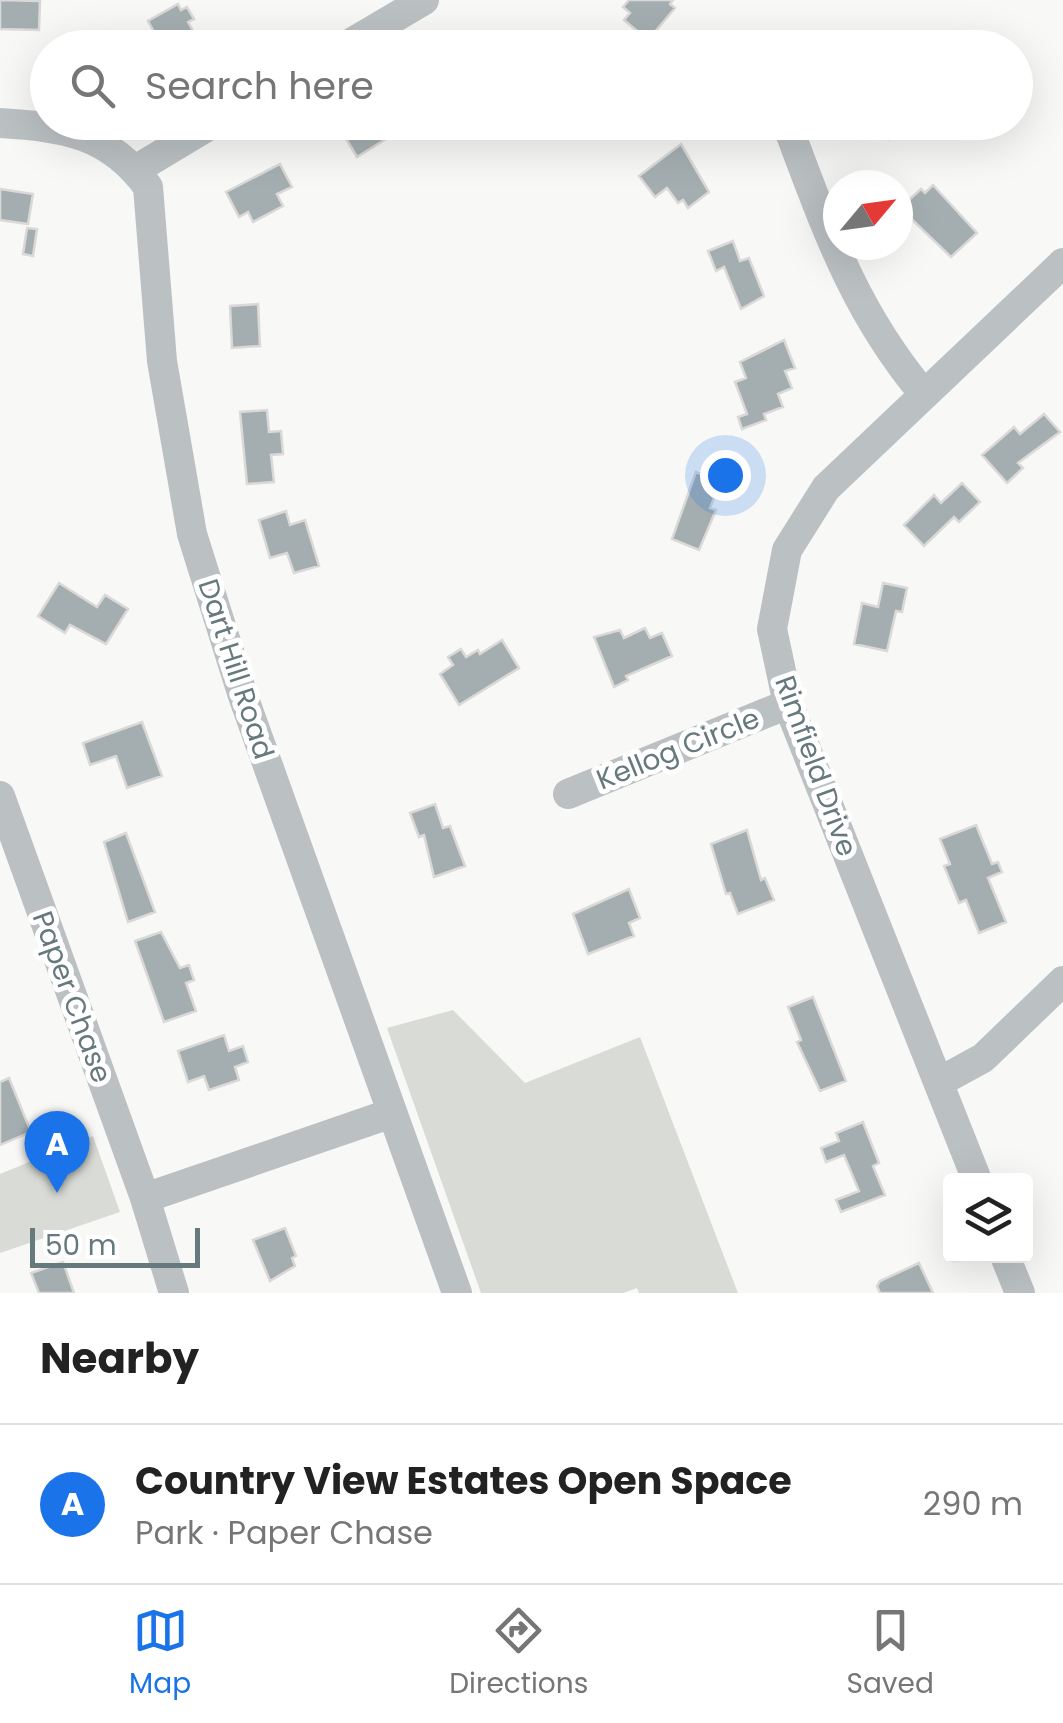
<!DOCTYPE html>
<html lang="en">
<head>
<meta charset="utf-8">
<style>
	:root { --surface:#fff; --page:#f6f6f6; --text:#222; --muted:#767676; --line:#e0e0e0; --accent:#1a73e8 }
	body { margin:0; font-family:Poppins,sans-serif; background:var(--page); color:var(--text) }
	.controls { position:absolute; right:30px; bottom:30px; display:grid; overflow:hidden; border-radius:10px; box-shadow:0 10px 40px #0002 }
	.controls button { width:90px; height:90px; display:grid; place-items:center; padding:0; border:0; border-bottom:2px solid var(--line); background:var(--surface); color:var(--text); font:50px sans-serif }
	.compass { position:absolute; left:823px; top:170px; width:90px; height:90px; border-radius:50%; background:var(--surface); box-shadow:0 10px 40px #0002; rotate:61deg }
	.scale { position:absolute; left:30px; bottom:25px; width:170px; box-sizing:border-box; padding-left:10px; border:5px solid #66797d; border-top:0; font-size:28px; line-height:35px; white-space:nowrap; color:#66797d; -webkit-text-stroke:8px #fff; paint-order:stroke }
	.you { position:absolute; left:725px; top:475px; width:35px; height:35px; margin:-25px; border:8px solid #fff; border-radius:50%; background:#1a73e8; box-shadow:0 0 0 15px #1a73e833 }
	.badge { display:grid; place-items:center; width:65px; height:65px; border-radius:50%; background:var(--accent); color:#fff; font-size:32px; font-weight:700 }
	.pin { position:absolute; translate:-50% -82px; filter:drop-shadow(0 2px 5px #0008) }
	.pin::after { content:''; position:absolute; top:52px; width:35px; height:30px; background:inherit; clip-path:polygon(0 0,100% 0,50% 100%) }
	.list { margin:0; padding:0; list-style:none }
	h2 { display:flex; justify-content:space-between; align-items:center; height:130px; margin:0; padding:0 40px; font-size:42px }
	h2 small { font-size:32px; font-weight:400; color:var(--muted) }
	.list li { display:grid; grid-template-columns:65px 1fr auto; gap:30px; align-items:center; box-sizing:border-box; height:160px; padding:0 40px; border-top:2px solid var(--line) }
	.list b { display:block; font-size:38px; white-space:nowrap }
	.list p { margin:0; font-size:32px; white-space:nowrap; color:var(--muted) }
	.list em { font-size:32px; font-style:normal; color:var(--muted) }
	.icon { flex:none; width:55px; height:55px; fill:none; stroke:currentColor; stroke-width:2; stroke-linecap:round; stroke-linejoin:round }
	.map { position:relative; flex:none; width:1063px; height:1293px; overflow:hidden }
	.search { position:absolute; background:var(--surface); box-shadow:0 10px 40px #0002; left:30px; right:30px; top:30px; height:110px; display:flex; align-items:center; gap:25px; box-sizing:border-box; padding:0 35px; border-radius:55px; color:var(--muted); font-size:38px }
	.sheet { height:290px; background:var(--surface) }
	nav { display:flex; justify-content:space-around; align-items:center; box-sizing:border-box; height:140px; border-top:2px solid var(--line); background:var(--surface); font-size:28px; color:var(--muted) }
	nav a { display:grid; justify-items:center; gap:5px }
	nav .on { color:var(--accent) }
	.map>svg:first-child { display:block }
	.green { fill:#d9dcd6 }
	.building { fill:#a4aeb0; stroke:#dad9d8; stroke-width:2.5 }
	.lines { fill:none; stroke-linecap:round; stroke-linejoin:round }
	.minor { stroke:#bbc1c3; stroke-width:30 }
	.labels { text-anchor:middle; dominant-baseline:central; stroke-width:10; stroke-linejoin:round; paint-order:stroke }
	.street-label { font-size:28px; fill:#66797d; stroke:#fff }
</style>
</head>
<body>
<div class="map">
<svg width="1063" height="1293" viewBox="0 0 1063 1293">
	<rect width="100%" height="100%" fill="#f8f8f6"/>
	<path class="green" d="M453,1010L525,1083L640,1037L738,1293H639L637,1288L623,1293H481L387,1028Z
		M93,1136L120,1212L0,1253V1174Z"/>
	<path class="building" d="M0,0L40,1L39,30L0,29Z
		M629,0H673L670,4L675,8L648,40L624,20L630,13L623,7Z
		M178,4L181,10L187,7L194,19L188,22L200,43L163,48L148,21Z
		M342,122H413L357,157L338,125Z
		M887,122H915L917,135L889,139Z
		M681,144L709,192L688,208L683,200L678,203L667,188L655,197L639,176Z
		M280,164L292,187L277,194L283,206L253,222L248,212L239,217L226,192Z
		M933,185L977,233L951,257L900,208L921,189L925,193Z
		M0,189L33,194L28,224L0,220Z
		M27,228L37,229L33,256L23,254Z
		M733,241L740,261L749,258L764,296L741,309L724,267L716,271L708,251Z
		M258,304L260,346L232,348L230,306Z
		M784,340L795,368L785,371L792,388L778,394L783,407L764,414L766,420L742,429L738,417L747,414L735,382L746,378L740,362Z
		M267,410L269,432L281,431L283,454L271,455L274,482L247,484L240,412Z
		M1044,414L1060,432L1018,463L1023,468L1007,483L982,455L1014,427L1020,434Z
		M696,472L720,482L710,508L716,510L699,550L672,539Z
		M962,483L980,502L959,522L954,517L924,546L904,525L934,495L941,503Z
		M286,511L290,525L305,520L319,566L294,573L287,553L270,558L259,520Z
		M59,583L97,607L105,595L128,609L106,644L70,625L65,633L38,616Z
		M883,583L907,588L902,612L896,611L887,651L854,644L862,603L878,607Z
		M645,628L650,638L662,633L672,656L626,676L628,680L614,687L594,637L620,630L624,638Z
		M502,640L519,668L459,705L440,674L453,665L448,657L461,649L466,657L478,650L480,654Z
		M142,722L162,776L127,788L116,756L90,765L83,743Z
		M435,804L443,828L450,826L465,866L434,877L424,835L419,837L410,813Z
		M976,825L992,864L998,862L1002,872L988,878L1006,922L979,933L966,900L959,903L944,866L950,864L940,839Z
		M747,830L761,880L765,878L774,900L738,914L730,893L726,894L711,844Z
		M126,833L155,912L128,922L104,842Z
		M629,889L640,918L629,923L634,936L588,954L573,914Z
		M161,932L180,968L189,965L194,980L186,983L196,1011L164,1022L135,941Z
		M813,997L846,1081L820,1091L797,1042L801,1040L788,1007Z
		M224,1035L229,1051L243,1046L248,1062L235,1067L239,1080L209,1090L204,1076L188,1082L178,1051Z
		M9,1078L31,1132L0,1145V1082Z
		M863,1122L879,1163L873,1166L885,1195L841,1212L836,1200L859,1191L844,1155L826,1162L821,1148L839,1141L836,1133Z
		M285,1228L296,1256L292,1258L295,1266L270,1281L253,1240Z
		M63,1262L74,1293H39L31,1273Z
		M919,1263L933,1293H880L877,1286L880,1281Z"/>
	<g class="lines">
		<path class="minor" d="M343,48L424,0
			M786,122C825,224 852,308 923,393
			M0,123C63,127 109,133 148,187L162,361L192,534L243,696L457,1293
			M135,170L215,122
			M568,794L788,704
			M0,796L145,1198L174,1293
			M939,1082L983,1058L1063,981
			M977,1180L788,704L772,629L787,550L826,488L1063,263
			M145,1198L392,1113
			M1005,1256L1020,1293"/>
	</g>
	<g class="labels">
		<g class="street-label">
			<text transform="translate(236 669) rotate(72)">Dart Hill Road</text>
			<text transform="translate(678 749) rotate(-22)">Kellog Circle</text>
			<text transform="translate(816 766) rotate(70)">Rimfield Drive</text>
			<text transform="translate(72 997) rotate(70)">Paper Chase</text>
		</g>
	</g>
</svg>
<div class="controls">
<button><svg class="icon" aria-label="layers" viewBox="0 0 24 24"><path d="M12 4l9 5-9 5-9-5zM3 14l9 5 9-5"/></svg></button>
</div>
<svg class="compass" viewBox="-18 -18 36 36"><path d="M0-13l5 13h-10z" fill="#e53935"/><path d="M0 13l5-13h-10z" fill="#767676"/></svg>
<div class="scale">50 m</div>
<div class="you"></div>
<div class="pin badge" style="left:57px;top:1193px">A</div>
<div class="search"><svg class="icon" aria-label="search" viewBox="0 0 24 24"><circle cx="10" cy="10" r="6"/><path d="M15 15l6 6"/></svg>Search here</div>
</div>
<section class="sheet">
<h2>Nearby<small></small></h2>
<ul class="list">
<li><span class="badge">A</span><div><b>Country View Estates Open Space</b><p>Park · Paper Chase</p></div><em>290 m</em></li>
</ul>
</section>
<nav>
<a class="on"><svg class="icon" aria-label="map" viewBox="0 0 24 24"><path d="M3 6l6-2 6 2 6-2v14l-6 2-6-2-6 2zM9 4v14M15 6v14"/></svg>Map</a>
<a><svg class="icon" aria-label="directions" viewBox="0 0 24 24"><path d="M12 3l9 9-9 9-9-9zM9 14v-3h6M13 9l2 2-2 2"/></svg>Directions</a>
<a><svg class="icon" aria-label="saved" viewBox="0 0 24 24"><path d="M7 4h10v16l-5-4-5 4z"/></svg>Saved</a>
</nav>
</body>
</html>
